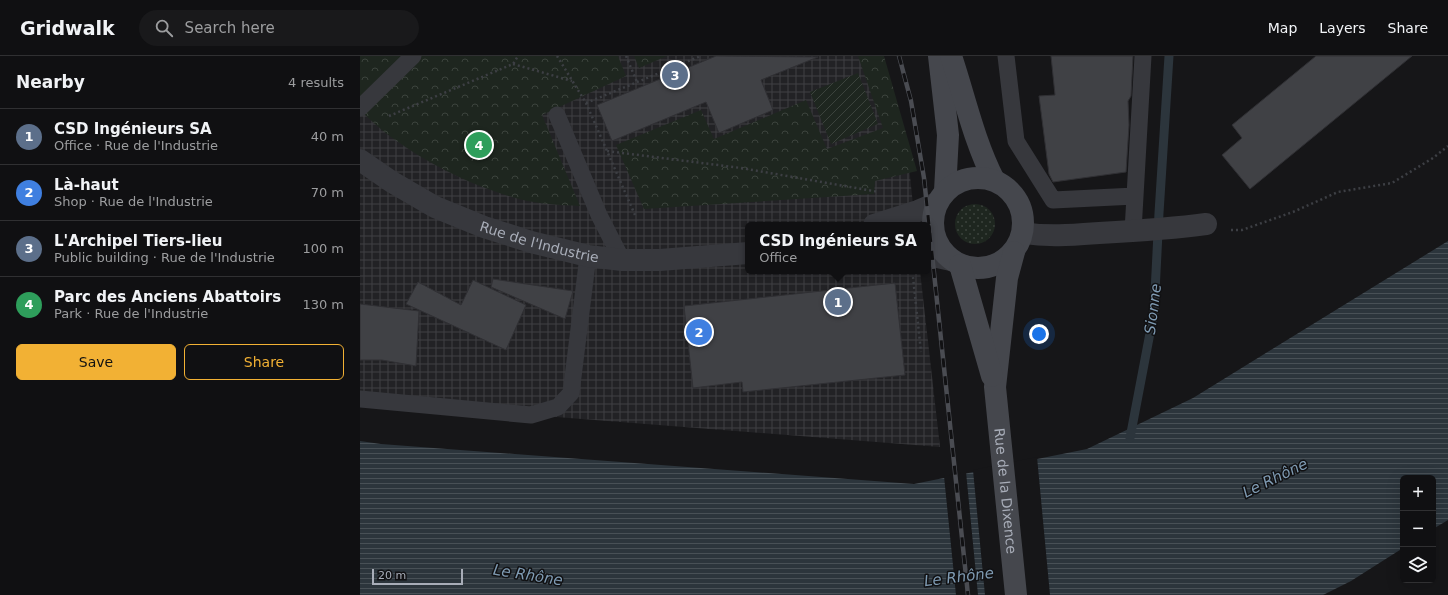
<!DOCTYPE html>
<html lang="en">
<head>
<meta charset="utf-8">
<style>
	:root { --surface:#101012; --page:#19191b; --text:#f1f3f6; --muted:#9c9d9f; --line:#303032; --accent:#f2b134 }
	body { margin:0; font-family:"DejaVu Sans",sans-serif; background:var(--page); color:var(--text) }
	.controls { position:absolute; right:12px; bottom:12px; display:grid; overflow:hidden; border-radius:6px; box-shadow:0 4px 16px #0002 }
	.controls button { width:36px; height:36px; display:grid; place-items:center; padding:0; border:0; border-bottom:1px solid var(--line); background:var(--surface); color:var(--text); font:20px sans-serif }
	.scale { position:absolute; left:12px; bottom:10px; width:91px; box-sizing:border-box; padding-left:4px; border:2px solid #a8adb8; border-top:0; font-size:11px; line-height:14px; white-space:nowrap; color:#a8adb8; -webkit-text-stroke:3px #111113; paint-order:stroke }
	.you { position:absolute; left:679px; top:278px; width:14px; height:14px; margin:-10px; border:3px solid #fff; border-radius:50%; background:#1a73e8; box-shadow:0 0 0 6px #1a73e833 }
	.badge { display:grid; place-items:center; width:26px; height:26px; border-radius:50%; background:var(--accent); color:#fff; font-size:13px; font-weight:700 }
	.pin { position:absolute; translate:-50% -50%; border:2px solid #fff; box-shadow:0 1px 4px #0006 }
	.popup { position:absolute; left:385px; top:166px; width:186px; height:52px; box-sizing:border-box; display:grid; place-content:center; border-radius:6px; background:var(--surface); filter:drop-shadow(0 1px 3px #0005); font-size:13px; white-space:nowrap; color:var(--muted) }
	.popup b { font-size:15px; color:var(--text) }
	.popup::after { content:''; position:absolute; left:50%; top:100%; margin-left:-8px; border:8px solid transparent; border-top-color:var(--surface) }
	.list { margin:0; padding:0; list-style:none }
	h2 { display:flex; justify-content:space-between; align-items:center; height:52px; margin:0; padding:0 16px; font-size:17px }
	h2 small { font-size:13px; font-weight:400; color:var(--muted) }
	.list li { display:grid; grid-template-columns:26px 1fr auto; gap:12px; align-items:center; box-sizing:border-box; height:56px; padding:0 16px; border-top:1px solid var(--line) }
	.list b { display:block; font-size:15px; white-space:nowrap }
	.list p { margin:0; font-size:13px; white-space:nowrap; color:var(--muted) }
	.list em { font-size:13px; font-style:normal; color:var(--muted) }
	.actions { display:flex; gap:8px; padding:12px 16px }
	.actions a { flex:1; padding:9px 0; border:1px solid var(--accent); border-radius:6px; text-align:center; font-size:14px; color:var(--accent) }
	.actions .main { background:var(--accent); color:#111 }
	.icon { flex:none; width:22px; height:22px; fill:none; stroke:currentColor; stroke-width:2; stroke-linecap:round; stroke-linejoin:round }
	.map { position:relative; flex:none; width:1088px; height:539px; overflow:hidden }
	header { display:flex; align-items:center; gap:24px; box-sizing:border-box; height:56px; padding:0 20px; background:var(--surface); border-bottom:1px solid var(--line) }
	header strong { font-size:19px }
	nav { display:flex; gap:22px; margin-inline-start:auto; font-size:14px }
	.search { width:280px; height:36px; background:var(--page); display:flex; align-items:center; gap:10px; box-sizing:border-box; padding:0 14px; border-radius:22px; color:var(--muted); font-size:15px }
	main { display:flex }
	aside { flex:1; background:var(--surface) }
	.map>svg:first-child { display:block }
	.industrial { fill:url(#industrial-grid) }
	.grass { fill:url(#grass-dots) }
	.forest { fill:url(#forest-crowns) }
	.garden { fill:url(#garden-furrows) }
	.water { fill:url(#water-rules) }
	.pier { fill:#161618 }
	.lines { fill:none; stroke-linecap:round; stroke-linejoin:round }
	.stream { stroke:#2c353c; stroke-width:9 }
	.building { fill:#404145; stroke:#303034 }
	.path { stroke:#3d3f44; stroke-width:2.5; stroke-dasharray:2 3; stroke-linecap:butt }
	.service { stroke:#37383d; stroke-width:17 }
	.minor { stroke:#37383d; stroke-width:22 }
	.tertiary { stroke:#37383d; stroke-width:22 }
	.secondary { stroke:#45474d; stroke-width:22 }
	.rail-casing { stroke:#4a4c52; stroke-width:4.5 }
	.rail { stroke:#111113; stroke-width:3; stroke-dasharray:9; stroke-linecap:butt }
	.labels { text-anchor:middle; dominant-baseline:central; stroke-width:3; stroke-linejoin:round; paint-order:stroke }
	.street-label { font-size:14px; fill:#a8adb8; stroke:#111113 }
	.water-label { font-size:15px; font-style:italic; fill:#7f9bb3; stroke:#111113 }
</style>
</head>
<body>
<header>
<strong>Gridwalk</strong>
<div class="search"><svg class="icon" aria-label="search" viewBox="0 0 24 24"><circle cx="10" cy="10" r="6"/><path d="M15 15l6 6"/></svg>Search here</div>
<nav><a>Map</a><a>Layers</a><a>Share</a></nav>
</header>
<main>
<aside>
<h2>Nearby<small>4 results</small></h2>
<ul class="list">
<li><span class="badge" style="background:#5c6f8a">1</span><div><b>CSD Ingénieurs SA</b><p>Office · Rue de l'Industrie</p></div><em>40 m</em></li>
<li><span class="badge" style="background:#3f7fe0">2</span><div><b>Là-haut</b><p>Shop · Rue de l'Industrie</p></div><em>70 m</em></li>
<li><span class="badge" style="background:#5c6f8a">3</span><div><b>L'Archipel Tiers-lieu</b><p>Public building · Rue de l'Industrie</p></div><em>100 m</em></li>
<li><span class="badge" style="background:#2e9e5b">4</span><div><b>Parc des Anciens Abattoirs</b><p>Park · Rue de l'Industrie</p></div><em>130 m</em></li>
</ul>
<div class="actions"><a class="main">Save</a><a>Share</a></div>
</aside>
<div class="map">
<svg width="1088" height="539" viewBox="0 0 1088 539">
	<defs>
		<pattern id="industrial-grid" width="8" height="8" patternUnits="userSpaceOnUse"><rect width="8" height="8" fill="#222225"/><path d="M0 4h8M4 0v8" fill="none" stroke="#3f3f43"/></pattern>
		<pattern id="grass-dots" width="8" height="8" patternUnits="userSpaceOnUse"><rect width="8" height="8" fill="#1e261f"/><path d="M2 2h.1M6 6h.1" fill="none" stroke="#3c433d" stroke-width="1.8" stroke-linecap="round"/></pattern>
		<pattern id="forest-crowns" width="20" height="18" patternUnits="userSpaceOnUse"><rect width="20" height="18" fill="#1e261f"/><path d="M2 6a3 3 0 1 1 6 0M12 15a3 3 0 1 1 6 0" fill="none" stroke="#3c433d"/></pattern>
		<pattern id="garden-furrows" width="10" height="10" patternUnits="userSpaceOnUse"><rect width="10" height="10" fill="#1e261f"/><path d="M-1 1l2-2M0 10L10 0M9 11l2-2" fill="none" stroke="#3c433d"/></pattern>
		<pattern id="water-rules" width="6" height="5" patternUnits="userSpaceOnUse"><rect width="6" height="5" fill="#2c353c"/><path d="M0 2.5h6" fill="none" stroke="#485056"/></pattern>
	</defs>
	<rect width="100%" height="100%" fill="#161618"/>
	<path class="industrial" d="M0,0H520L549,110L555,169H388V215H560L580,391L171,359L0,343Z"/>
	<path class="grass" d="M595 168a20 20 0 1 1 40 0a20 20 0 1 1-40 0Z"/>
	<path class="forest" d="M0,0H258L266,20L182,59L220,150C200,149 178,148 159,143C111,130 62,105 23,75C15,68 7,61 0,54Z
		M274,0H307L279,12Z
		M498,0H524L557,115L515,125L514,138L284,153L256,89L341,54L354,83L446,44L467,93L523,72Z"/>
	<path class="garden" d="M498,17L518,68L471,88L450,36Z"/>
	<path class="water" d="M1088,185V464L1073,473V422H1043V492L991,525L963,539H0V385L21,388L554,428L727,393L833,342Z"/>
	<path class="pier" d="M677,401L690,539H625L613,414Z
		M606,416L618,539H596L584,420Z"/>
	<g class="lines">
		<path class="stream" d="M770,382L794,256L799,157L809,0"/>
	</g>
	<path class="building" d="M356,0L458,1L401,24L413,54L359,77L346,46L252,85L237,49Z
		M691,0H773L771,40L768,45L769,69L766,116L693,126L689,118L679,40L695,39Z
		M956,0H1052L890,133L862,99L882,82L872,69Z
		M133,223L213,235L205,263L131,231Z
		M113,224L166,249L146,294L46,248L58,226L101,249Z
		M535,227L545,319L383,336L382,326L333,332L324,250Z
		M0,248L59,255L56,310L22,304H0Z"/>
	<g class="lines">
		<path class="path" d="M197,0L226,47L247,95
			M266,0L277,26
			M153,8L212,25
			M226,47L341,0
			M29,60L153,8L158,0
			M275,159L247,95L381,112L519,136
			M871,174H882L933,156L978,136L1032,127L1073,102L1088,90
			M553,221L561,296"/>
		<path class="service" d="M646,0L656,85L693,144L775,140
			M0,52L53,0
			M197,59L239,159L262,204
			M773,175L783,0
			M0,343L171,359L198,351L211,337L228,200"/>
		<path class="minor" d="M663,177C689,181 712,179 739,177C775,175 810,173 846,168"/>
		<g class="tertiary">
			<path id="s1" d="M0,104L32,126L75,151L124,171L171,186L228,200L262,204H300L388,197"/>
			<path d="M514,169L558,155L577,147"/>
			<path d="M568,199L591,204"/>
		</g>
		<g class="secondary">
			<path d="M579,0L588,79L585,135"/>
			<path d="M591,0C605,42 614,85 634,124"/>
			<circle cx="618" cy="167" r="45"/>
			<path id="s2" d="M654,196L647,222L635,331L656,539"/>
			<path d="M600,209L632,320"/>
		</g>
		<defs>
			<path id="rail" d="M539,0L551,45L564,122L608,539"/>
		</defs>
		<use href="#rail" class="rail-casing"/>
		<use href="#rail" class="rail"/>
	</g>
	<g class="labels">
		<g class="street-label">
			<text stroke="none"><textPath href="#s1" startOffset="199">Rue de l'Industrie</textPath></text>
			<text stroke="none"><textPath href="#s2" startOffset="241">Rue de la Dixence</textPath></text>
		</g>
		<g class="water-label">
			<text transform="translate(793 253) rotate(-83)">Sionne</text>
			<text transform="translate(915 422) rotate(-26)">Le Rhône</text>
			<text transform="translate(168 519) rotate(9)">Le Rhône</text>
			<text transform="translate(599 521) rotate(-7)">Le Rhône</text>
		</g>
	</g>
</svg>
<div class="controls">
<button>+</button>
<button>−</button>
<button><svg class="icon" aria-label="layers" viewBox="0 0 24 24"><path d="M12 4l9 5-9 5-9-5zM3 14l9 5 9-5"/></svg></button>
</div>
<div class="scale">20 m</div>
<div class="you"></div>
<div class="pin badge" style="left:478px;top:246px;background:#5c6f8a">1</div>
<div class="popup"><b>CSD Ingénieurs SA</b>Office</div>
<div class="pin badge" style="left:339px;top:276px;background:#3f7fe0">2</div>
<div class="pin badge" style="left:315px;top:19px;background:#5c6f8a">3</div>
<div class="pin badge" style="left:119px;top:89px;background:#2e9e5b">4</div>
</div>
</main>
</body>
</html>
